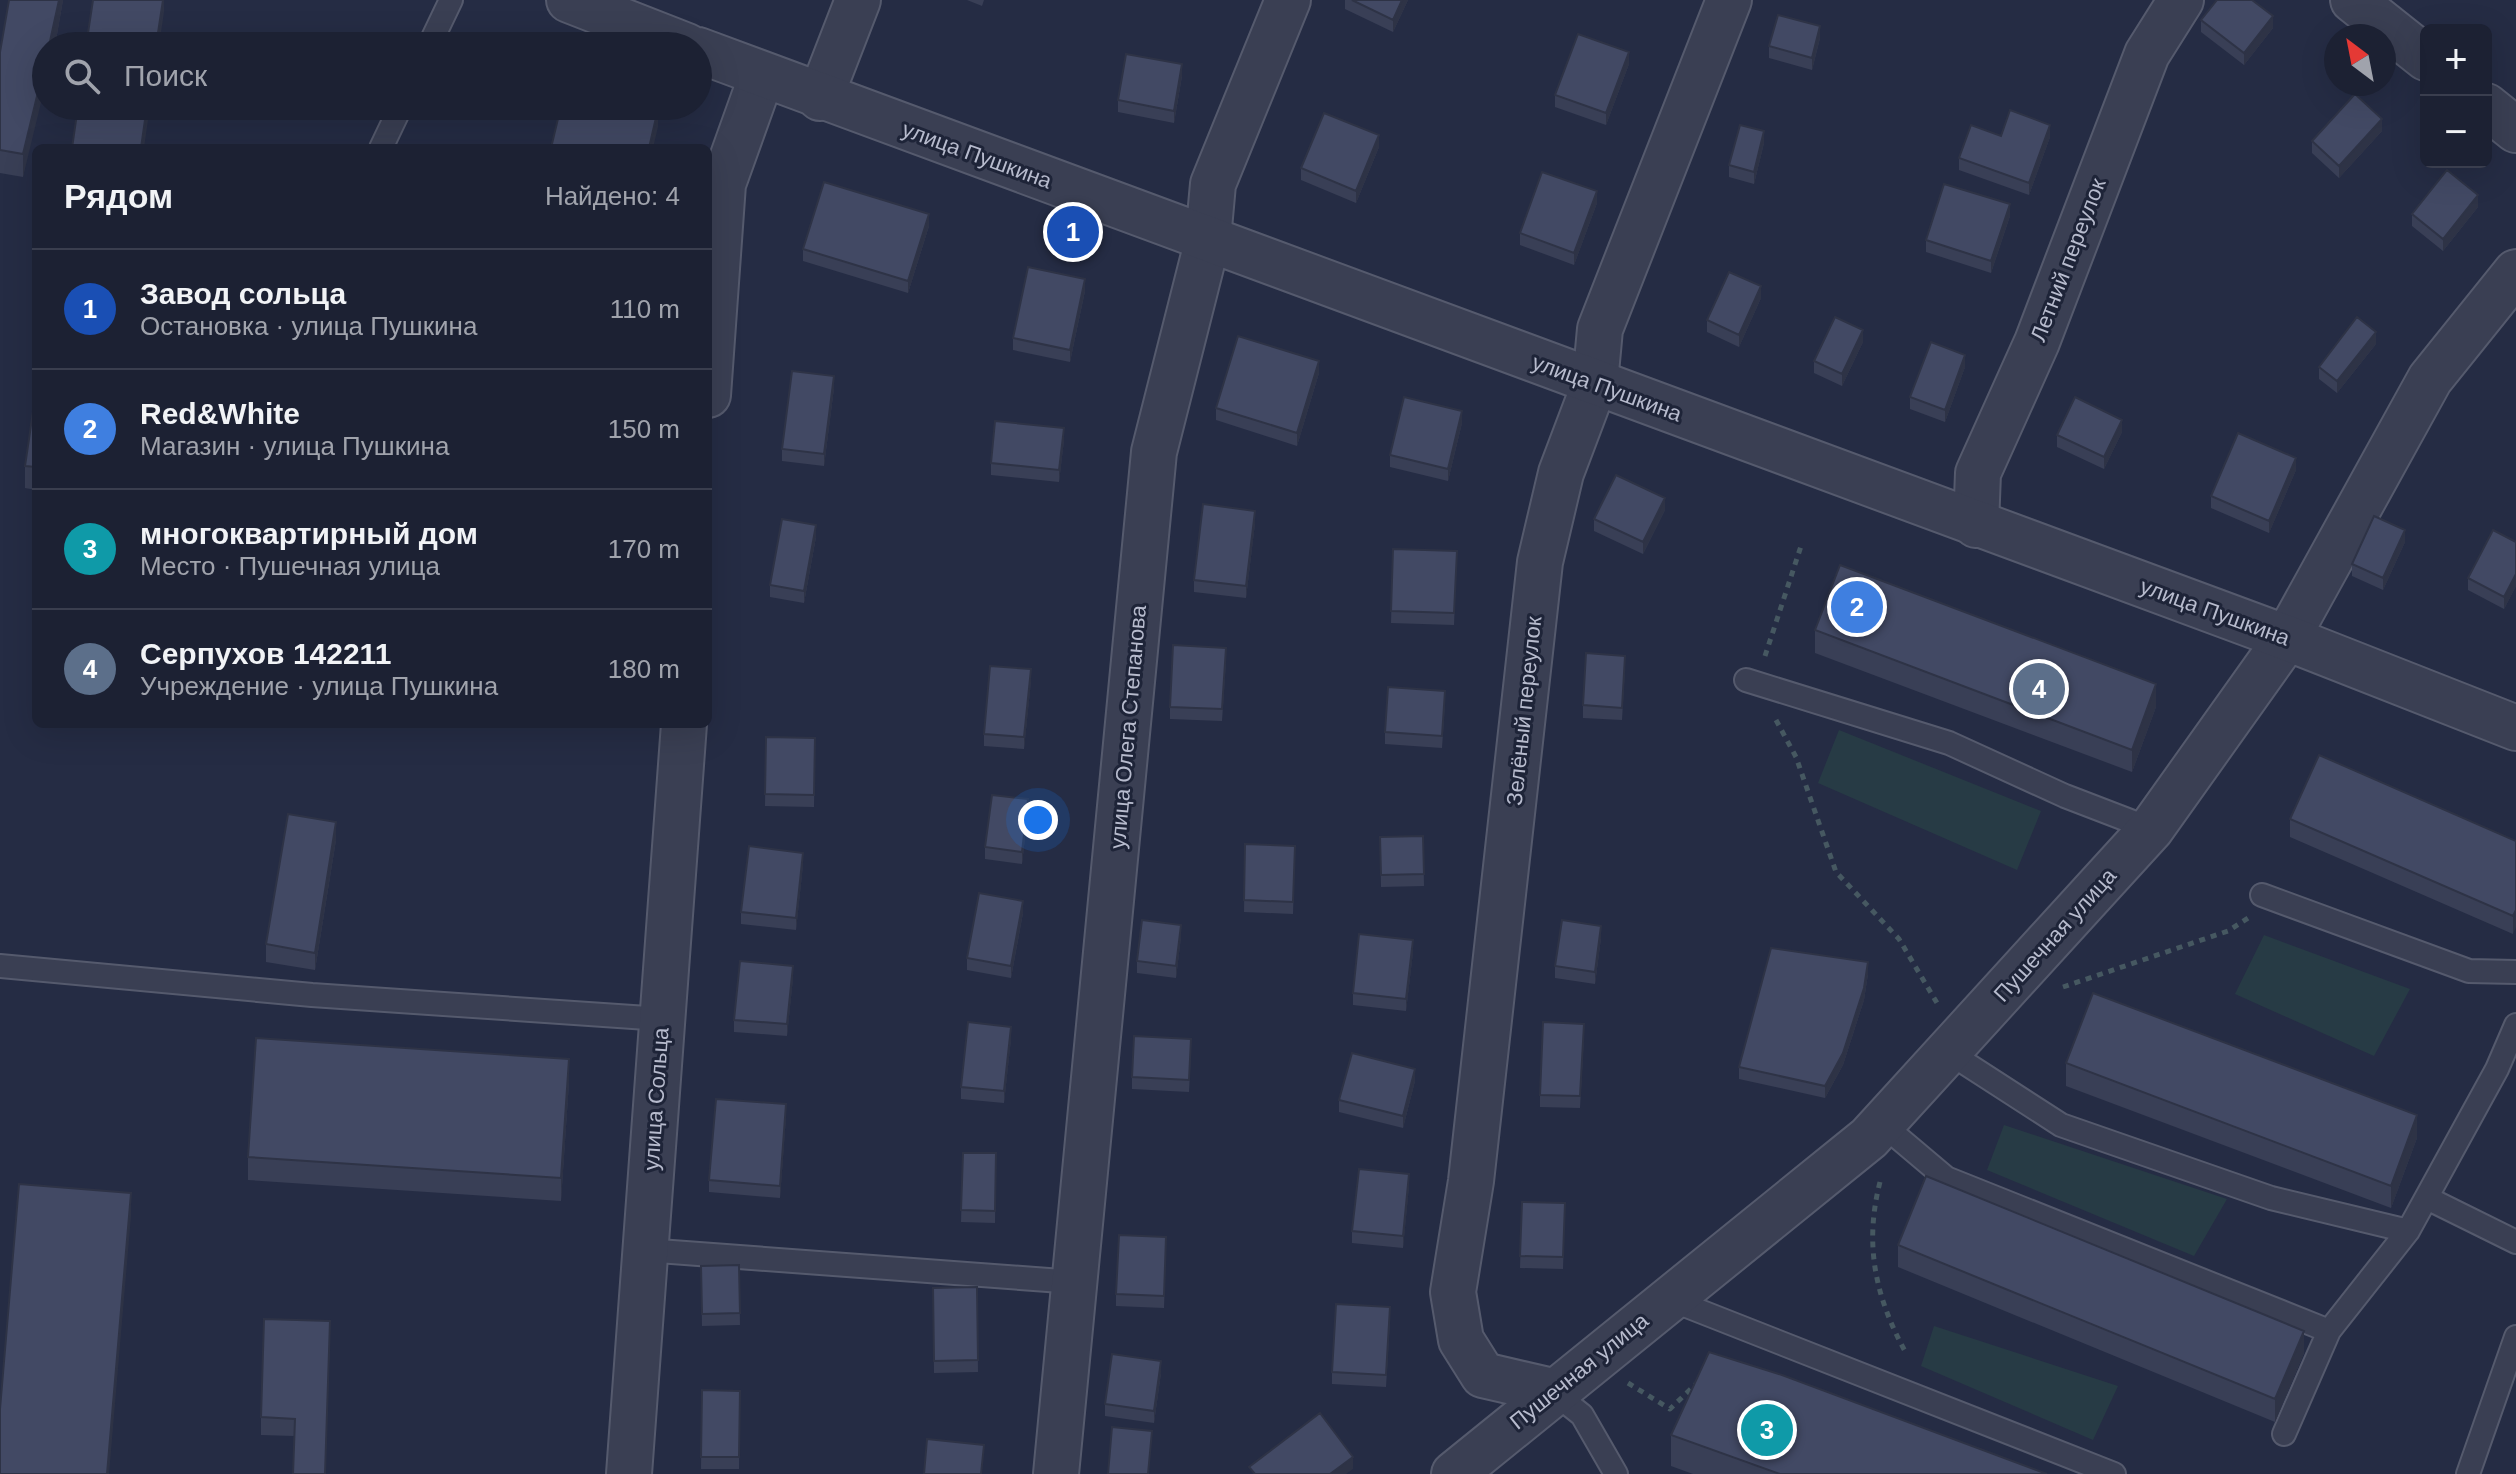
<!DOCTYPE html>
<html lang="ru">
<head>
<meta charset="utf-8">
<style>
	:root { --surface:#1c2133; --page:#292e3f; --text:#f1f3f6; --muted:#a0a3ac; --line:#3a3e4e; --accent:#bca0f2 }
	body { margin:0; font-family:Arial,sans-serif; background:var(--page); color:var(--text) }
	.controls { position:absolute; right:24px; top:24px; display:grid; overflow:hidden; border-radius:12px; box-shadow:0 8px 32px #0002 }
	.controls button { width:72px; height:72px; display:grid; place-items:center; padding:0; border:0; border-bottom:2px solid var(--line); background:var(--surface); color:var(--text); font:40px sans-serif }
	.compass { position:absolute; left:2324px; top:24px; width:72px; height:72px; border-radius:50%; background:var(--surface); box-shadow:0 8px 32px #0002; rotate:328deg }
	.you { position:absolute; left:1038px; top:820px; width:28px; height:28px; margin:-20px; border:6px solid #fff; border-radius:50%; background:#1a73e8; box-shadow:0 0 0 12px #1a73e833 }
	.badge { display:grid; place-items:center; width:52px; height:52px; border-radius:50%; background:var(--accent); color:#fff; font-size:26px; font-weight:700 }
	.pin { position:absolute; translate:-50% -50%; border:4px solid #fff; box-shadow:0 2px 8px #0006 }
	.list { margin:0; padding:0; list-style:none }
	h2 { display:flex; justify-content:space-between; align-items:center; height:104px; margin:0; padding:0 32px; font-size:34px }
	h2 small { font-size:26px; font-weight:400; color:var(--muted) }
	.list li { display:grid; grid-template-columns:52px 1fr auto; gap:24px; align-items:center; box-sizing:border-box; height:120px; padding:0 32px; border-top:2px solid var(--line) }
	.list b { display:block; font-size:30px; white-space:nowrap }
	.list p { margin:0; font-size:26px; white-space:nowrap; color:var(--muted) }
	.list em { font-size:26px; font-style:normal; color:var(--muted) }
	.icon { flex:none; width:44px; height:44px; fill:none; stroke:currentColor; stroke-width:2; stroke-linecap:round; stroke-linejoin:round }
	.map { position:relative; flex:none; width:2516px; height:1474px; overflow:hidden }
	.search { position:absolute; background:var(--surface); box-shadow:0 8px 32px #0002; left:32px; top:32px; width:680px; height:88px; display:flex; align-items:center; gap:20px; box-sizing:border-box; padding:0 28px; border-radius:44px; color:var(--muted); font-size:30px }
	.panel { position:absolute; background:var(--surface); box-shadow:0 8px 32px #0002; left:32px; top:144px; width:680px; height:584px; border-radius:12px }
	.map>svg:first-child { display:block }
	.green { fill:#273b45 }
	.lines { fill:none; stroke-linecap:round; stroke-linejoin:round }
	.service-casing { stroke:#555a6d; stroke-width:26 }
	.minor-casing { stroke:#555a6d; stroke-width:48 }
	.tertiary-casing { stroke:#555a6d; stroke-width:48 }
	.path { stroke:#465861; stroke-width:5; stroke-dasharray:6 6; stroke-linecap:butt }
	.service { stroke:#3a3f53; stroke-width:22 }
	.minor { stroke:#3a3f53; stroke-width:44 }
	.tertiary { stroke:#3a3f53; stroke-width:44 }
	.wall { fill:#393f56 }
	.shaded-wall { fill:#2e3346 }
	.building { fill:#424964; stroke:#2e3346; stroke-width:2 }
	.labels { text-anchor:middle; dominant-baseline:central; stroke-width:6; stroke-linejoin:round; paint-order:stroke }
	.street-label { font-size:22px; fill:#b7bbcd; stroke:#1e2438 }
</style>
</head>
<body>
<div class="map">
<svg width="2516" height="1474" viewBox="0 0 2516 1474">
	<rect width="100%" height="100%" fill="#252c44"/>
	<path class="green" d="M1839,730L2041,811L2017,870L1818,783Z
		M2264,935L2410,989L2374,1056L2235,994Z
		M2004,1125L2227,1199L2194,1256L1987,1170Z
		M1934,1326L2118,1386L2093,1440L1921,1366Z"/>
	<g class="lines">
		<defs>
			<path id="service" d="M429,46L451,0
				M381,148L401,106
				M1746,680L1949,743L2065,796L2151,829
				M2262,895L2469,971L2516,972
				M0,966L312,995L662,1019
				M1948,1052L2061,1125L2271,1198L2408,1231
				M1882,1124L1946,1178L2329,1331
				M2427,1198L2516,1242
				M645,1250L1075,1282
				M1669,1299L2114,1474
				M1552,1391L1582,1415L1616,1474
				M2284,1434L2329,1331L2408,1231L2497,1069L2516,1025
				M2468,1474L2516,1337"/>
			<path id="minor" d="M2353,0L2426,58
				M820,98L858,0
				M2486,106L2516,130
				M708,395L723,184L762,75
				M1976,525L1978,473L2037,342L2147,54L2181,0
				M1552,1391L1483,1375L1461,1340L1453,1292L1471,1181L1540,562L1561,473L1595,383L1600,329L1729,0
				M629,1474L684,724
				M1056,1474L1154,452L1208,239L1213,184L1288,0
				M1454,1474L1869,1138L2151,829L2287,638L2430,379L2516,272"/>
			<path id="tertiary" d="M569,0L687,46
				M698,50L2287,638L2516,728"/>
		</defs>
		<use href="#service" class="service-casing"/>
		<use href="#minor" class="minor-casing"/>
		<use href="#tertiary" class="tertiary-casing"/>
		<path class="path" d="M1765,656L1802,543
			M1776,720L1796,757L1836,872L1899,939L1937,1003
			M2063,987L2228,931L2248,918
			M1880,1182C1864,1244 1875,1297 1906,1353
			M1628,1383L1670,1409L1696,1384"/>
		<use href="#service" class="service"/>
		<use href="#minor" class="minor"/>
		<use href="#tertiary" class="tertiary"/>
	</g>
	<path class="wall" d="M9,0H63L55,46H46L23,177L0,173V52Z
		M967,0H984L982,6Z
		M1345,0H1408L1393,32L1345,9Z
		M2201,20L2273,28L2244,65L2201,32Z
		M1820,38L1812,70L1769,58V46Z
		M1629,64L1606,125L1555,107V95Z
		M1182,76L1174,123L1118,112V100Z
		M2382,131L2339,178L2312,153V141Z
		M2001,136L2050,137L2029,195L1959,170V158Z
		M1764,143L1754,184L1729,177V165Z
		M1379,147L1356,203L1301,180V168Z
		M1597,203L1574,265L1520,245V233Z
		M2478,207L2443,251L2412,226V214Z
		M2010,216L1991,273L1926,252V240Z
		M929,226L908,293L803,261V249Z
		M1085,291L1070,362L1013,350V338Z
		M1761,298L1739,347L1707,332V320Z
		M1863,342L1842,386L1814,373V361Z
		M2376,344L2337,393L2319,379V367Z
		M1965,367L1945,422L1910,409V397Z
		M1319,373L1297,446L1216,420V408Z
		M834,388L824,466L782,461V449Z
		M36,391V490L25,488V466Z
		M1462,423L1448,481L1390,467V455Z
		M2122,432L2104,469L2057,447V435Z
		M1064,440L1059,482L991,475V463Z
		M2296,470L2269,533L2211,508V496Z
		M1665,510L1643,554L1594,531V519Z
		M1255,523L1246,598L1194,592V580Z
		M816,537L804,603L770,597V585Z
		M2405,542L2383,590L2352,576V564Z
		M2516,542V586L2504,609L2468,590V578Z
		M1393,549L1457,551L1454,625L1391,623Z
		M1815,630L2156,707L2132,772L1815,653Z
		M1226,660L1222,721L1170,719V707Z
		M1625,668L1622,720L1583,718V705Z
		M1031,681L1024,749L984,746V734Z
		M1445,703L1442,748L1385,744V732Z
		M766,737L815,738L814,807L765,806Z
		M1028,811L1022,864L985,859V847Z
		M2290,819L2516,841L2513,934L2290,837Z
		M1423,836L1424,886L1381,887L1380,837Z
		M336,840L315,970L266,962V944Z
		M1245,844L1295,846L1293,914L1244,912Z
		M803,865L796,930L741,924V912Z
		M1023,913L1011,978L967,970V958Z
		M1181,937L1176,978L1137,973V961Z
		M1601,938L1595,984L1555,978V966Z
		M1413,952L1406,1011L1353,1005V993Z
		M1868,974L1864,1000L1843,1065L1825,1098L1739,1079V1067Z
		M793,978L787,1036L734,1032V1020Z
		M1584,1036L1580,1108L1540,1107V1095Z
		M1011,1039L1004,1103L961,1099V1087Z
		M1191,1051L1189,1092L1132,1089V1077Z
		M2066,1063L2417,1138L2391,1208L2066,1086Z
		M1415,1081L1403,1128L1339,1112V1100Z
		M569,1082L561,1201L248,1180V1157Z
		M786,1116L780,1198L709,1192V1180Z
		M963,1153H996L995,1223L961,1222Z
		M1409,1186L1403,1248L1352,1243V1231Z
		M1522,1202L1565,1203L1563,1269L1520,1268Z
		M1898,1245L2304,1353L2275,1422L1898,1267Z
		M1166,1249L1164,1308L1116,1306V1294Z
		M739,1265L740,1325L702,1326L701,1266Z
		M977,1287L978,1372L934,1373L933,1288Z
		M1390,1319L1386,1387L1332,1384V1372Z
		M330,1339L325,1474H293L294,1436L261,1435V1417Z
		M1161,1373L1154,1423L1105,1416V1404Z
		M702,1390L740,1391L739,1469H701Z
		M1671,1435L2047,1474H1693L1671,1466Z"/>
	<path class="shaded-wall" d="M59,0H63L55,46H49Z
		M163,0H164V12L159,46H156Z
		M1402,0H1408L1393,32V20Z
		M2273,16V28L2244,65V53Z
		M1820,26V38L1812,70V58Z
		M1629,52V64L1606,125V113Z
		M46,59V82L23,177V154Z
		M1182,64V76L1174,123V111Z
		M147,106H150L144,148H141Z
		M658,109V127L653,148H649Z
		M2382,119V131L2339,178V166Z
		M2050,125V137L2029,195V183Z
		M1764,131V143L1754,184V172Z
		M1379,135V147L1356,203V191Z
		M1597,191V203L1574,265V253Z
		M2478,195V207L2443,251V239Z
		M2010,204V216L1991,273V261Z
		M929,214V226L908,293V281Z
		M1085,279V291L1070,362V350Z
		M1761,286V298L1739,347V335Z
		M1863,330V342L1842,386V374Z
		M2376,332V344L2337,393V381Z
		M1965,355V367L1945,422V410Z
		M1319,361V373L1297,446V433Z
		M834,376V388L824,466V454Z
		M1462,411V423L1448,481V469Z
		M2122,420V432L2104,469V457Z
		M1064,428V440L1059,482V470Z
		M2296,458V470L2269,533V521Z
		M1665,498V510L1643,554V542Z
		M1255,511V523L1246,598V586Z
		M816,525V537L804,603V591Z
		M2405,530V542L2383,590V578Z
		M2516,574V586L2504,609V597Z
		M1031,669V681L1024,749V737Z
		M2156,684V707L2132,772V750Z
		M1028,799V811L1022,864V852Z
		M336,822V840L315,970V953Z
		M803,853V865L796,930V918Z
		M1023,901V913L1011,978V966Z
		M2516,910V927L2513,934V916Z
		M1181,925V937L1176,978V966Z
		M1601,926V938L1595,984V972Z
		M1413,940V952L1406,1011V999Z
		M1868,962V974L1864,1000L1843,1065L1825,1098V1086Z
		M793,966V978L787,1036V1024Z
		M1011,1027V1039L1004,1103V1091Z
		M569,1059V1082L561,1201V1178Z
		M1415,1069V1081L1403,1128V1116Z
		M786,1104V1116L780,1198V1186Z
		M2417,1115V1138L2391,1208V1186Z
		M1409,1174V1186L1403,1248V1236Z
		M131,1193V1216L109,1474H107Z
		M2304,1331V1353L2275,1422V1399Z
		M1161,1361V1373L1154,1423V1411Z
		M1353,1457V1469L1346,1474H1330Z"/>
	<path class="building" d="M9,0H59L49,46H46V59L23,154L0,150V52Z
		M93,0H163L156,46H86Z
		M1352,0H1402L1393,20Z
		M2217,0H2252L2273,16L2244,53L2201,20Z
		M1778,15L1820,26L1812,58L1769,46Z
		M1578,34L1629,52L1606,113L1555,95Z
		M1126,54L1182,64L1174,111L1118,100Z
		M2355,94L2382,119L2339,166L2312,141Z
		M78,106H147L141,148H72Z
		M561,106H643L658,109L649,148H551Z
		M2010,110L2050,125L2029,183L1959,158L1971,125L2001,136Z
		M1324,113L1379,135L1356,191L1301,168Z
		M1740,125L1764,131L1754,172L1729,165Z
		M2447,170L2478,195L2443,239L2412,214Z
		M1542,172L1597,191L1574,253L1520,233Z
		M824,182L929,214L908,281L803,249Z
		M1944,184L2010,204L1991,261L1926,240Z
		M1028,267L1085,279L1070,350L1013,338Z
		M1729,272L1761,286L1739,335L1707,320Z
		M1835,317L1863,330L1842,374L1814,361Z
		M2357,317L2376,332L2337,381L2319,367Z
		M1238,336L1319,361L1297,433L1216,408Z
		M1931,342L1965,355L1945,410L1910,397Z
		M792,371L834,376L824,454L782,449Z
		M36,391V467L25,466Z
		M1404,397L1462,411L1448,469L1390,455Z
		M2075,397L2122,420L2104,457L2057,435Z
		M995,421L1064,428L1059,470L991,463Z
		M2238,433L2296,458L2269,521L2211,496Z
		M1616,475L1665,498L1643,542L1594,519Z
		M1203,504L1255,511L1246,586L1194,580Z
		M2374,516L2405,530L2383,578L2352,564Z
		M782,519L816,525L804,591L770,585Z
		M2493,530L2516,542V574L2504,597L2468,578Z
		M1393,549L1457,551L1454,613L1391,611Z
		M1840,565L2156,684L2132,750L1815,630Z
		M1173,645L1226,648L1222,709L1170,707Z
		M1586,653L1625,656L1622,708L1583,705Z
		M990,666L1031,669L1024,737L984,734Z
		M1388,687L1445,691L1442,736L1385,732Z
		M766,737L815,738L814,795L765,794Z
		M2319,755L2516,841V910L2513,916L2290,819Z
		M992,795L1028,799L1022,852L985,847Z
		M288,814L336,822L315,953L266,944Z
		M1423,836L1424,874L1381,875L1380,837Z
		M1245,844L1295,846L1293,902L1244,900Z
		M749,846L803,853L796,918L741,912Z
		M979,893L1023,901L1011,966L967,958Z
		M1142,920L1181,925L1176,966L1137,961Z
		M1562,920L1601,926L1595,972L1555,966Z
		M1359,934L1413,940L1406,999L1353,993Z
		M1771,948L1868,962L1864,988L1843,1053L1825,1086L1739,1067Z
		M740,961L793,966L787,1024L734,1020Z
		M2093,993L2417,1115L2391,1186L2066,1063Z
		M968,1022L1011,1027L1004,1091L961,1087Z
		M1543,1022L1584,1024L1580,1096L1540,1095Z
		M1134,1036L1191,1039L1189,1080L1132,1077Z
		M256,1038L569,1059L561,1178L248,1157Z
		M1352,1053L1415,1069L1403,1116L1339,1100Z
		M716,1099L786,1104L780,1186L709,1180Z
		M963,1153H996L995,1211L961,1210Z
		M1359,1169L1409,1174L1403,1236L1352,1231Z
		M1926,1176L2304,1331L2275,1399L1898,1245Z
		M19,1184L131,1193L107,1474H0V1409Z
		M1522,1202L1565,1203L1563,1257L1520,1256Z
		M1119,1235L1166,1237L1164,1296L1116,1294Z
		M739,1265L740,1313L702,1314L701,1266Z
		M977,1287L978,1360L934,1361L933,1288Z
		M1336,1304L1390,1307L1386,1375L1332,1372Z
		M264,1319L330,1321L325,1474H293L295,1419L261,1417Z
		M1709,1352L1782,1375L2047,1474H1780L1671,1435Z
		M1112,1354L1161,1361L1154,1411L1105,1404Z
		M702,1390L740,1391L739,1457H701Z
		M1320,1413L1353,1457L1330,1474H1255L1249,1467Z
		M1112,1427L1152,1431L1148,1474H1108Z
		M927,1439L984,1445L981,1474H924Z"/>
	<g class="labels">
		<g class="street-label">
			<text transform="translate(977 155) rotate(20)">улица Пушкина</text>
			<text transform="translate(2068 260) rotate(-69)">Летний переулок</text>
			<text transform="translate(1607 388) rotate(20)">улица Пушкина</text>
			<text transform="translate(2215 612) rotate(20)">улица Пушкина</text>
			<text transform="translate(1524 711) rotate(-84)">Зелёный переулок</text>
			<text transform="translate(1128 727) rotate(-85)">улица Олега Степанова</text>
			<text transform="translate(2055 935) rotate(-48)">Пушечная улица</text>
			<text transform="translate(656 1099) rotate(-86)">улица Сольца</text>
			<text transform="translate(1579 1371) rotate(-39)">Пушечная улица</text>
		</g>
	</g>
</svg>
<div class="controls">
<button>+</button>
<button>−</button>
</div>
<svg class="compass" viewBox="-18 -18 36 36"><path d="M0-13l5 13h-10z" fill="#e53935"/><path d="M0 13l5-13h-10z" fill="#a0a3ac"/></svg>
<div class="you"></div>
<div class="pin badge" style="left:1073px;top:232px;background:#1a4fb4">1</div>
<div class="pin badge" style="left:1857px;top:607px;background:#3f7fe0">2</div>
<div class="pin badge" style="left:1767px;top:1430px;background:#0f9aa8">3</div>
<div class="pin badge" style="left:2039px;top:689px;background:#5c6f8a">4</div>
<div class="search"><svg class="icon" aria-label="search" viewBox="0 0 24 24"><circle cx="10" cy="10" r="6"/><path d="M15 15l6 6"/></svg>Поиск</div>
<section class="panel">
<h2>Рядом<small>Найдено: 4</small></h2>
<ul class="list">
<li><span class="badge" style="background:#1a4fb4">1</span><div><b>Завод сольца</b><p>Остановка · улица Пушкина</p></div><em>110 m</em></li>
<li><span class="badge" style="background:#3f7fe0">2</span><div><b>Red&amp;White</b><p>Магазин · улица Пушкина</p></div><em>150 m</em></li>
<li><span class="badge" style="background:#0f9aa8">3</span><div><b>многоквартирный дом</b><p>Место · Пушечная улица</p></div><em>170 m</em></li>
<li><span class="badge" style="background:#5c6f8a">4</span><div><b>Серпухов 142211</b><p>Учреждение · улица Пушкина</p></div><em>180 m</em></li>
</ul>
</section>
</div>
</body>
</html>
